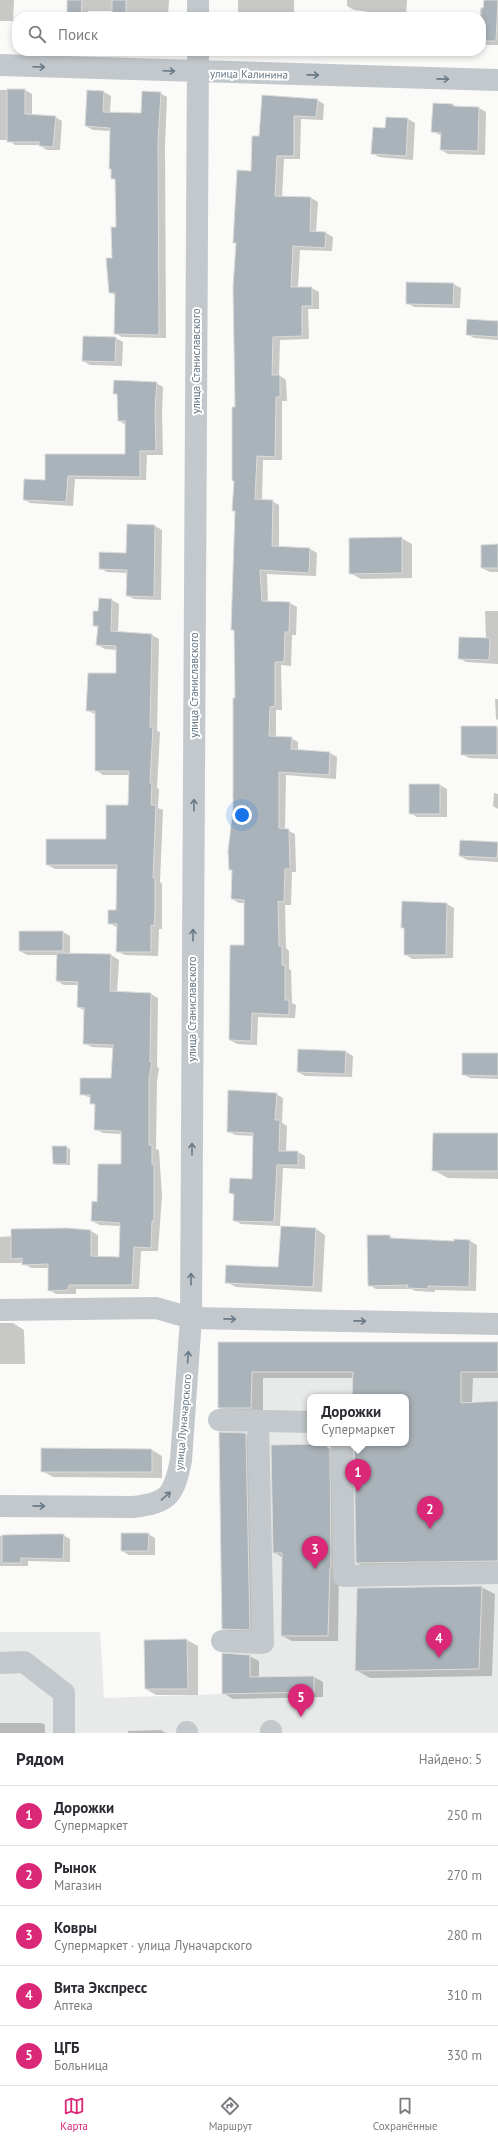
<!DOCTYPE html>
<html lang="ru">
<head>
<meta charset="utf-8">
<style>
	:root { --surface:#fff; --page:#f2f2f3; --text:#2b2b33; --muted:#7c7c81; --line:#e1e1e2; --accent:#db2777 }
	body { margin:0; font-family:"PT Sans",sans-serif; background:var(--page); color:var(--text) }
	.you { position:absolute; left:242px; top:815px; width:14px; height:14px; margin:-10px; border:3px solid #fff; border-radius:50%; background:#1a73e8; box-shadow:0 0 0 6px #1a73e833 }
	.badge { display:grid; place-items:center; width:26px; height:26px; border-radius:50%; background:var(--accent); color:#fff; font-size:13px; font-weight:700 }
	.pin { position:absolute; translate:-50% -33px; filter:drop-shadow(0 1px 2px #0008) }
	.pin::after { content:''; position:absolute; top:21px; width:14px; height:12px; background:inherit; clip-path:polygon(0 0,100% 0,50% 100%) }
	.popup { position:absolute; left:307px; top:1394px; width:102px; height:52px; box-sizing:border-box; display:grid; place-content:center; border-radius:8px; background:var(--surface); filter:drop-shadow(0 1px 3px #0005); font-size:13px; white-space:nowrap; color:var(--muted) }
	.popup b { font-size:15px; color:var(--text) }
	.popup::after { content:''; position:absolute; left:50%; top:100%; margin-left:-8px; border:8px solid transparent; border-top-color:var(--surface) }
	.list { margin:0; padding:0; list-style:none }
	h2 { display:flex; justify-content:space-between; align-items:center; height:52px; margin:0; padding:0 16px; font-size:17px }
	h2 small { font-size:13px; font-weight:400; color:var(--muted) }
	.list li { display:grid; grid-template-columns:26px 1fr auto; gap:12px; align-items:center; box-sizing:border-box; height:60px; padding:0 16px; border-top:1px solid var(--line) }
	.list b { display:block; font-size:15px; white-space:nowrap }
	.list p { margin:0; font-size:13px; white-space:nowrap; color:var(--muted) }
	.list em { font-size:13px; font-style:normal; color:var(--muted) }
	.icon { flex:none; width:22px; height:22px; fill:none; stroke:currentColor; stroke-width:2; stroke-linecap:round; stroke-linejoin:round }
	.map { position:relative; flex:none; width:498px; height:1733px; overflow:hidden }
	.search { position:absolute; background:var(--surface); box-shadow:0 2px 6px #0003; left:12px; right:12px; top:12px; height:44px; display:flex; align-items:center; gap:10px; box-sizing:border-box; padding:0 14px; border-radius:16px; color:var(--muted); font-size:15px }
	.sheet { height:352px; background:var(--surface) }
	nav { display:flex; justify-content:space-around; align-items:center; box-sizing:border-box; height:56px; border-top:1px solid var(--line); background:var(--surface); font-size:11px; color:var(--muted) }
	nav a { display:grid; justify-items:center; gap:2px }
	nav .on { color:var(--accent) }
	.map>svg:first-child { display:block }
	.built { fill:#e8e9e9; fill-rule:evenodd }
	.shadow { fill:#0003 }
	.building { fill:#aab3b9; stroke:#dcdcda }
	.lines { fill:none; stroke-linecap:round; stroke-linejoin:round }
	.minor { stroke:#c3c8cc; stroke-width:22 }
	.oneway { stroke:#6a7a87 }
	.labels { text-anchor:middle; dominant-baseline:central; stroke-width:4; stroke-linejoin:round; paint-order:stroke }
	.street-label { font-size:11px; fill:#657683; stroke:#fff }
</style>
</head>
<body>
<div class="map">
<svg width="498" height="1733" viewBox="0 0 498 1733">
	<rect width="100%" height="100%" fill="#fafaf8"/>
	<path class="built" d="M218,1342H498V1733H0V1632H100L104,1698L222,1694ZM310,1397H406V1443H310Z"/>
	<path class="shadow" d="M0,0H14L13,21H0Z
		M68,0H169L168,17H113V11H88V17H68Z
		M238,0H294V14H311L317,17H238Z
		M347,0H407L406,17L354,10L347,6Z
		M485,0H498V45H487L481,42L480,9H484Z
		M0,90H25L32,94V116L55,117L62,121L60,150H47L39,145H15L8,140H0Z
		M88,91L104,92L111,96L110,113L142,114L160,93L167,97L165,146L166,338L122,337L115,333L116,296L110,292L117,228L116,180L112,178L111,131L93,130L86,126Z
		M317,100L324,104L323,120L301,119L300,159H284L282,198H311L318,202L316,233H326L333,237L332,251L300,250L298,288H312L319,292V309H308L309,339L280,340L279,375L286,380L287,401H282V460H263L262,500L272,501L279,505V547L310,549L317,553L316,576L267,574L268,603H290L297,607L296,635H292L291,666L281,665L282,710H276V738H291L298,742V751L330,753L337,757L336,779L286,775L285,829L295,834L296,872H292L291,905H285L286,948L289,951V969L291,970L292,1003L296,1005L295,1018L258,1017L257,1045L237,1044L230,1040L245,946V903H239L232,899L233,871L230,869L234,809L236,699L235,631L232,630L236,512L233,510L235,482L233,481L236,408L237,244L234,242L260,137Z
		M453,105L457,107L479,108L486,112L485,155L448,154L441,150L442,136L432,131Z
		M387,118L408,119L415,123L413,160L379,157L372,153L386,129Z
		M453,284L461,288L460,308L414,307L407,303Z
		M498,322V340L474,338L467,334Z
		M84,337L116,338L123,342L122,366L90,365L83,361Z
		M156,383L163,387L162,413L163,455H147L146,480L75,479L73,506L30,503L24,499L46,481L126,455V425L119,421L118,395L114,393Z
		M155,526L162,530L161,600L134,599L127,595L128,573L107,572L100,568L127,554Z
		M401,538L412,544V578L361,579L350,573Z
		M498,545V572H490L482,568Z
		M100,599L112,600L119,604L118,633L152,635L159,639L157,731L160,732L157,788L159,789L158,808L163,810L160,882L162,884V929H159L158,956L125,955L117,951L118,928L109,923L117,911L118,869H55L47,865L107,840L129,806L130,775H103L96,770V715L87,710L117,674V650L105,649L97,645L98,628L94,625L99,612Z
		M485,611H498V664L466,662L459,658L486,639Z
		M495,699H498V720L496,719Z
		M496,727L498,728V759L469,758L462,754Z
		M440,785L447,789V817H417L410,813Z
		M494,793L498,794V809L493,806Z
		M461,841L498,843V862L467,860L460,856Z
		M403,902L447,904L454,908L453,958L412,959L405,954V929L402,927Z
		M63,932L70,936V954L111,955L119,960L117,993L151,994L158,998L157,1067L159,1068L157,1082L156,1149L159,1150L162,1196L158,1251H141L139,1289H76V1294H56L49,1290V1268H31L23,1263H0V1237L91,1231L98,1235V1258H120L121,1226L100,1225L92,1221L98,1203L122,1165V1134L103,1133L95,1129L96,1106L91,1103V1098L81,1094L112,1079L114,1048L92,1047L84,1043L85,1011L78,1007L79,985H64L57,981L58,955H27L20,951Z
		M346,1052L353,1056L352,1077L305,1076L298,1072Z
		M498,1054V1079L470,1078L463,1074Z
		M276,1094L283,1098L282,1123L287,1126L286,1152H298L305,1156V1169L283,1168L280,1226L241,1224L234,1220L235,1196L230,1193L253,1180L254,1136L235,1135L228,1131Z
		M498,1134V1179L448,1178L433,1170Z
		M66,1147L70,1149V1165H57L54,1163Z
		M282,1227L316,1229L325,1235L322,1292L236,1287L226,1282L279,1268Z
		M389,1236L395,1239L455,1243L470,1241L477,1245L476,1291L435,1290V1292L416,1291L411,1289H376L369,1285Z
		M0,1323H13L24,1330L25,1364H0Z
		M498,1342V1378H473L472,1403L498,1402V1567L369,1569L357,1563L356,1443H406V1397H353V1378H263V1414H231L219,1407V1343Z
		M245,1434L256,1440L260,1635L233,1634L223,1628Z
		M324,1445L334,1451L339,1573L338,1641H292L282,1636L283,1558L274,1552Z
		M152,1450L162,1456V1478L53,1477L42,1471Z
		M148,1534L155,1538V1555H129L122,1551Z
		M63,1535L70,1539V1562L28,1561V1566H0V1536Z
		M481,1587L495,1594L492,1676L370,1678L356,1670Z
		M187,1640L198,1646V1695H156L146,1689L145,1641Z
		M249,1656L259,1661V1678L314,1677L323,1682V1697L233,1699L223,1693Z
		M0,1723H42L45,1725V1733H0Z
		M161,1730L166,1733H128V1731Z"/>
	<path class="building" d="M67,0H82L81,17H67Z
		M112,0H126V17H112Z
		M484,0H498L496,41H481V8H483Z
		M7,89H25V114L56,116L53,147L39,146V142H7Z
		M87,90L104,91L103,112L141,113L142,91L161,92L158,142L159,335L114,334L115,293H109L106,258H112L111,227H116L115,179H111V169H109L110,128L85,126Z
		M262,95L318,99L316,117L294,116V156H277L275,196L311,197L310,231L326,232L325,248L293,246L291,287H312V306H302V336L273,337L272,375H280V397H276L275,457L257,456L255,499L273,500L272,546L310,548L309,573L260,570L262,601L290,602L289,632H285L284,662H275V706L270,707L269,736L292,737L291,749L330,752L329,775L279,772V828L289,829L290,869H285L284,902L278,901L279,946H282V965H285V1000H289V1015L252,1013L251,1041L229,1040L230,945H244V900L231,899L232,870H229L228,851L233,809V698H235L234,630H231L235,511H232L234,481H232V407H235L233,287L236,243H233L237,170L251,171L252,136H259Z
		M433,103L453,104V106L479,107L478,151L440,150L441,133L431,132Z
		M386,117L408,118L406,156L371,154L373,127L385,128Z
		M406,282L454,283L453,305L406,304Z
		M467,319L498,321V337L466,335Z
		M83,336L116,337L115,362L82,361Z
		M114,380L157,382L155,409L156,451H140V477L68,476L66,502L23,500L24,479L45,480V454H125V421H118L117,394H113Z
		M127,524L155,525L154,597L126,596L127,570L99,569V552L126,553Z
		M402,537V573L349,574V538Z
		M498,544V568H481V545Z
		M99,598L112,599L111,631L152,634L150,727H153L150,783H152L151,805H156L153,878H155V911L154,926L151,925V952H116L117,924H108V910H116L117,865H46V839H106V805H128L129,771H95V711H86L88,673H116V646L96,645L98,626H93V611H98Z
		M459,637L490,638L489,660L458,659Z
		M461,726H497V755H461Z
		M409,784H440V814H409Z
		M460,840L498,842L497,858L459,856Z
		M402,901L447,903L446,955H404V928H401Z
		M19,931H63V951H19Z
		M57,953L111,954L110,991L151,993L150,1062H152L149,1078V1145H152V1164H154V1221H152L151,1248L134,1247L132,1285H69L68,1290L48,1291V1264L22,1265V1258L11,1259V1229L66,1228L91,1230V1256L119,1257L120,1223L91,1221L92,1201L97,1202L98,1164H121V1131L94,1130L95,1104H90V1095H80V1078H111L113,1045L83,1044L84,1008L77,1007L78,982L56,981Z
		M298,1049L346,1051L345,1074L297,1072Z
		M462,1053H498V1076L462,1075Z
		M228,1090L277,1093L275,1120H280L279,1151H298V1165H277L274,1222L233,1221L234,1194L229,1193L230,1178L252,1179L253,1133L227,1132Z
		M433,1133H498V1171H432Z
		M52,1146H67V1164H53Z
		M281,1226L316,1228L313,1287L225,1283L226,1265L278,1267Z
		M367,1235H390V1238L454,1241V1239L470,1240L469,1287L428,1286V1289L407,1288L408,1285L368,1286Z
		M218,1342H498V1372H461V1403L498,1401V1561L356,1563L354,1443H406V1397H352L353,1372H252L251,1408H218Z
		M219,1432L246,1433L250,1630L222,1629Z
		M324,1444L330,1449L331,1568H330L328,1636H281L282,1553H273L271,1445Z
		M41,1448L152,1449V1472H41Z
		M121,1533H149L148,1551H121Z
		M46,1534H64L63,1559L21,1558V1563H2V1535Z
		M482,1586L479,1669L355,1671L357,1588Z
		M187,1639L188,1689H145L144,1640Z
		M222,1653L250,1655V1677L314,1676V1692L222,1694Z"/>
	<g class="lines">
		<path class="minor" d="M198,17V0
			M0,65L498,80
			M0,1310L156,1308L191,1318L498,1324
			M219,1420L310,1422
			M342,1443L344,1576L498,1573
			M0,1506L133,1507C169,1503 174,1495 181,1460L191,1318L198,51
			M222,1641L263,1643L258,1421
			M0,1663L24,1662L64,1693V1733
			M187,1732V1733
			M271,1733V1731"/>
	</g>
	<defs><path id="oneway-shaft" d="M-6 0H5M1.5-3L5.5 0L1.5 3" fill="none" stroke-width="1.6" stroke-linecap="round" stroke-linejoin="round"/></defs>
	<g class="oneway">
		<use href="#oneway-shaft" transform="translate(39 67) rotate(2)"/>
		<use href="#oneway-shaft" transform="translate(169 71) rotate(2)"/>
		<use href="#oneway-shaft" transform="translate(313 75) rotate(1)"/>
		<use href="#oneway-shaft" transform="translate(443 79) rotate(1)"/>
		<use href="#oneway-shaft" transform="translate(194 805) rotate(-90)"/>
		<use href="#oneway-shaft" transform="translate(193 935) rotate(-90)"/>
		<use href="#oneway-shaft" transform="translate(192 1149) rotate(-90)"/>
		<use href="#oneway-shaft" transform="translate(191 1279) rotate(-90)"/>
		<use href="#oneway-shaft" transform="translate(230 1319) rotate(1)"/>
		<use href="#oneway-shaft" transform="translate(360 1321) rotate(1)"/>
		<use href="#oneway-shaft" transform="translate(188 1357) rotate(-86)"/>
		<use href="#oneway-shaft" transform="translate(166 1496) rotate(-41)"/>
		<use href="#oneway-shaft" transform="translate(39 1506) rotate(1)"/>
	</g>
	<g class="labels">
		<g class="street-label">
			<text transform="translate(249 74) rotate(1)">улица Калинина</text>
			<text transform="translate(196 361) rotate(-90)">улица Станиславского</text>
			<text transform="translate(194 685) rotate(-90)">улица Станиславского</text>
			<text transform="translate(192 1009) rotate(-90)">улица Станиславского</text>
			<text transform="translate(183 1422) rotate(-85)">улица Луначарского</text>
		</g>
	</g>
</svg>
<div class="you"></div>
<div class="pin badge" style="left:358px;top:1492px">1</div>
<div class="popup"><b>Дорожки</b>Супермаркет</div>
<div class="pin badge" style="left:430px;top:1529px">2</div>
<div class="pin badge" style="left:315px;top:1569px">3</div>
<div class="pin badge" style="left:439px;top:1658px">4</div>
<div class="pin badge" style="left:301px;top:1717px">5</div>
<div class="search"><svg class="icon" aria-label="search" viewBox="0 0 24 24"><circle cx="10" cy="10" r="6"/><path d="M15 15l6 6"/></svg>Поиск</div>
</div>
<section class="sheet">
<h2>Рядом<small>Найдено: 5</small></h2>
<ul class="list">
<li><span class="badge">1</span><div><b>Дорожки</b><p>Супермаркет</p></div><em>250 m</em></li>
<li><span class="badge">2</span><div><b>Рынок</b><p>Магазин</p></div><em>270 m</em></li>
<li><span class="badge">3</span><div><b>Ковры</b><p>Супермаркет · улица Луначарского</p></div><em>280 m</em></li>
<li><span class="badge">4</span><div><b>Вита Экспресс</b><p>Аптека</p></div><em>310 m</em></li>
<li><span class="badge">5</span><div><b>ЦГБ</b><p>Больница</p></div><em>330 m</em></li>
</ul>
</section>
<nav>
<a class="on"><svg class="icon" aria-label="map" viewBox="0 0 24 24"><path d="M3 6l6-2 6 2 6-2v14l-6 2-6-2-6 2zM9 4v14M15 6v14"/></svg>Карта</a>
<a><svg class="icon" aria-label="directions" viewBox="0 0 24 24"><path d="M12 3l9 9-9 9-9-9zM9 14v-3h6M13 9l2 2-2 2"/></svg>Маршрут</a>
<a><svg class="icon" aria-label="saved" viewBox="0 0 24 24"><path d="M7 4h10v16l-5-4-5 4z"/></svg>Сохранённые</a>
</nav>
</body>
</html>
